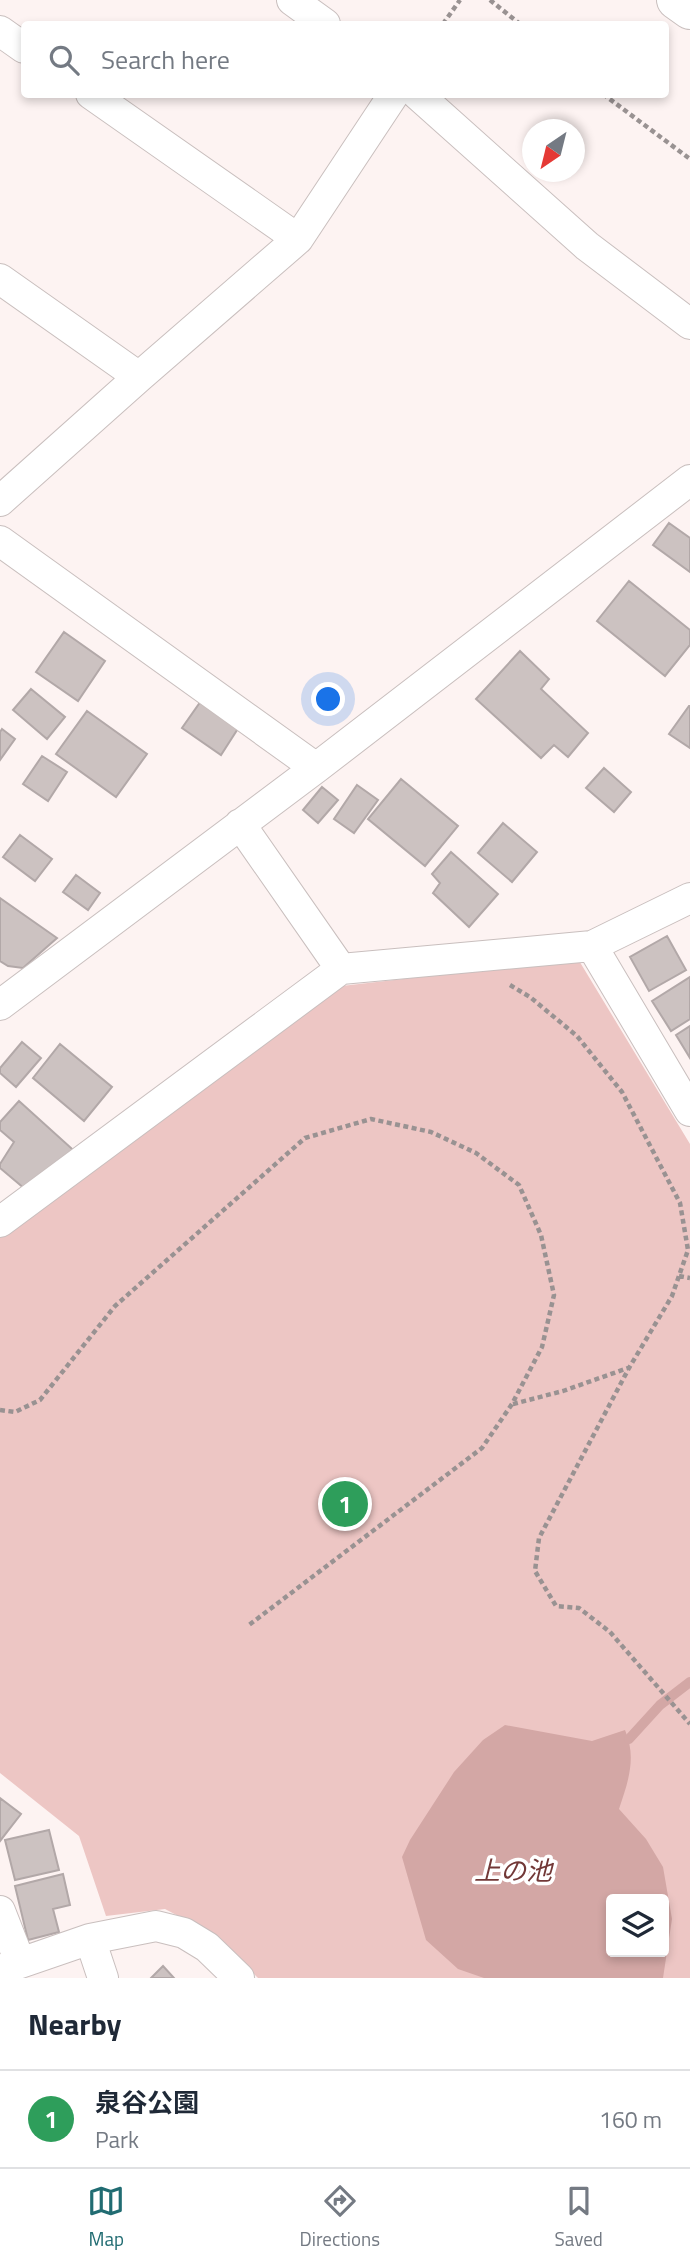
<!DOCTYPE html>
<html lang="en">
<head>
<meta charset="utf-8">
<style>
	:root { --surface:#fff; --page:#f6f6f7; --text:#1f2937; --muted:#747a83; --line:#e0e1e3; --accent:#216c72 }
	body { margin:0; font-family:"Titillium Web","Noto Sans JP",sans-serif; background:var(--page); color:var(--text) }
	.controls { position:absolute; right:21px; bottom:21px; display:grid; overflow:hidden; border-radius:7px; box-shadow:0 4px 10px #0003 }
	.controls button { width:63px; height:63px; display:grid; place-items:center; padding:0; border:0; border-bottom:2px solid var(--line); background:var(--surface); color:var(--text); font:35px sans-serif }
	.compass { position:absolute; left:522px; top:119px; width:63px; height:63px; border-radius:50%; background:var(--surface); box-shadow:0 4px 10px #0003; rotate:215deg }
	.you { position:absolute; left:329px; top:700px; width:24px; height:24px; margin:-18px; border:5px solid #fff; border-radius:50%; background:#1a73e8; box-shadow:0 0 0 10px #1a73e833 }
	.badge { display:grid; place-items:center; width:46px; height:46px; border-radius:50%; background:var(--accent); color:#fff; font-size:23px; font-weight:700 }
	.pin { position:absolute; translate:-50% -50%; border:4px solid #fff; box-shadow:0 2px 7px #0006 }
	.list { margin:0; padding:0; list-style:none }
	h2 { display:flex; justify-content:space-between; align-items:center; height:91px; margin:0; padding:0 28px; font-size:30px }
	h2 small { font-size:23px; font-weight:400; color:var(--muted) }
	.list li { display:grid; grid-template-columns:46px 1fr auto; gap:21px; align-items:center; box-sizing:border-box; height:98px; padding:0 28px; border-top:2px solid var(--line) }
	.list b { display:block; font-size:26px; white-space:nowrap }
	.list p { margin:0; font-size:23px; white-space:nowrap; color:var(--muted) }
	.list em { font-size:23px; font-style:normal; color:var(--muted) }
	.icon { flex:none; width:38px; height:38px; fill:none; stroke:currentColor; stroke-width:2; stroke-linecap:round; stroke-linejoin:round }
	.map { position:relative; flex:none; width:690px; height:1978px; overflow:hidden }
	.search { position:absolute; background:var(--surface); box-shadow:0 4px 10px #0003; left:21px; right:21px; top:21px; height:77px; display:flex; align-items:center; gap:18px; box-sizing:border-box; padding:0 24px; border-radius:7px; color:var(--muted); font-size:26px }
	.sheet { height:189px; background:var(--surface) }
	nav { display:flex; justify-content:space-around; align-items:center; box-sizing:border-box; height:98px; border-top:2px solid var(--line); background:var(--surface); font-size:19px; color:var(--muted) }
	nav a { display:grid; justify-items:center; gap:4px }
	nav .on { color:var(--accent) }
	.map>svg:first-child { display:block }
	.green { fill:#edc6c4; fill-rule:evenodd }
	.water { fill:#d3a7a5; fill-rule:evenodd }
	.lines { fill:none; stroke-linecap:round; stroke-linejoin:round }
	.stream { stroke:#d3a7a5; stroke-width:10 }
	.building { fill:#ccc2c1; stroke:#b2a8a8; stroke-width:2 }
	.street-casing { stroke:#c9bfbe; stroke-width:32 }
	.secondary-casing { stroke:#c9bfbe; stroke-width:40 }
	.path { stroke:#999292; stroke-width:4.5; stroke-dasharray:5 3.5; stroke-linecap:butt }
	.street { stroke:#fff; stroke-width:30 }
	.secondary { stroke:#fff; stroke-width:38 }
	.labels { text-anchor:middle; dominant-baseline:central; stroke-width:7; stroke-linejoin:round; paint-order:stroke }
	.water-label { font-size:26px; font-style:italic; fill:#723837; stroke:#fff }
</style>
</head>
<body>
<div class="map">
<svg width="690" height="1978" viewBox="0 0 690 1978">
	<rect width="100%" height="100%" fill="#fdf3f2"/>
	<path class="green" d="M578,959L690,1144V1978H258L218,1937L165,1909L106,1916L79,1836L0,1773V1236L333,987ZM611,1899H664V1952H611Z"/>
	<path class="water" d="M505,1725L592,1741L625,1730C637,1758 628,1782 619,1809L646,1839L663,1867L672,1919L663,1978H484L458,1969L426,1940L402,1857L410,1840L454,1772L483,1740ZM611,1899H664V1952H611Z"/>
	<g class="lines">
		<path class="stream" d="M629,1739L660,1705L690,1682"/>
	</g>
	<path class="building" d="M669,523L690,538V572L653,545Z
		M629,581L690,630V645L665,676L597,621Z
		M64,632L105,661L78,701L36,672Z
		M520,651L549,679L541,689L588,733L568,757L554,745L541,758L476,699Z
		M31,689L65,717L47,739L13,710Z
		M201,701L239,727L221,755L182,728Z
		M689,706H690V748L669,734Z
		M87,711L147,754L116,797L56,754Z
		M2,729L15,739L0,760V732Z
		M42,756L67,772L48,801L23,784Z
		M604,768L631,792L614,812L586,788Z
		M401,779L458,826L425,866L368,819Z
		M357,785L378,800L354,833L334,819Z
		M322,787L338,800L318,823L303,810Z
		M503,823L537,852L512,882L478,853Z
		M20,835L52,859L35,881L3,857Z
		M451,852L498,894L469,927L433,893L440,883L432,874Z
		M76,875L100,893L88,910L63,892Z
		M0,898L57,938L23,968L8,966L0,961Z
		M667,936L686,970L649,991L630,957Z
		M690,977V1019L671,1031L652,1001Z
		M690,1026V1058L676,1035Z
		M22,1042L41,1058L16,1087L0,1073V1068Z
		M60,1044L112,1087L84,1121L33,1078Z
		M19,1101L81,1157L25,1189L0,1168V1164L14,1142L0,1130V1122Z
		M0,1798L21,1814L0,1841Z
		M49,1830L59,1870L15,1880L5,1840Z
		M63,1874L70,1905L53,1909L59,1932L28,1940L15,1886Z
		M163,1966L174,1978H151Z"/>
	<g class="lines">
		<defs>
			<path id="street" d="M292,0L325,24
				M0,31L24,48
				M91,94L298,239
				M417,94L587,246L690,324
				M0,279L139,377
				M0,501L139,377L298,239L394,94
				M0,541L316,768
				M240,824L341,969
				M592,946L690,1111
				M0,1005L316,768L690,480
				M0,1222L341,969L592,946L690,898
				M0,1911L20,1962
				M90,1939L103,1978
				M0,1970L90,1939L156,1926L184,1933L207,1947L239,1978"/>
			<path id="secondary" d="M676,0L690,10"/>
		</defs>
		<use href="#street" class="street-casing"/>
		<use href="#secondary" class="secondary-casing"/>
		<path class="path" d="M490,0L520,24
			M443,24L460,0
			M603,94L690,159
			M510,985L530,997L577,1036L622,1092L680,1203L688,1250L672,1296L629,1368L539,1538L535,1571L556,1606L579,1608L610,1632L690,1724
			M679,1276L690,1278
			M513,1404L563,1391L628,1368
			M0,1410L15,1412L40,1400L115,1306L305,1138L371,1119L431,1132L476,1153L519,1185L541,1235L554,1295L542,1347L512,1404L482,1448L249,1625"/>
		<use href="#street" class="street"/>
		<use href="#secondary" class="secondary"/>
	</g>
	<g class="labels">
		<g class="water-label">
			<text x="513" y="1870">上の池</text>
		</g>
	</g>
</svg>
<div class="controls">
<button><svg class="icon" aria-label="layers" viewBox="0 0 24 24"><path d="M12 4l9 5-9 5-9-5zM3 14l9 5 9-5"/></svg></button>
</div>
<svg class="compass" viewBox="-18 -18 36 36"><path d="M0-13l5 13h-10z" fill="#e53935"/><path d="M0 13l5-13h-10z" fill="#747a83"/></svg>
<div class="you"></div>
<div class="pin badge" style="left:345px;top:1504px;background:#2e9e5b">1</div>
<div class="search"><svg class="icon" aria-label="search" viewBox="0 0 24 24"><circle cx="10" cy="10" r="6"/><path d="M15 15l6 6"/></svg>Search here</div>
</div>
<section class="sheet">
<h2>Nearby<small></small></h2>
<ul class="list">
<li><span class="badge" style="background:#2e9e5b">1</span><div><b>泉谷公園</b><p>Park</p></div><em>160 m</em></li>
</ul>
</section>
<nav>
<a class="on"><svg class="icon" aria-label="map" viewBox="0 0 24 24"><path d="M3 6l6-2 6 2 6-2v14l-6 2-6-2-6 2zM9 4v14M15 6v14"/></svg>Map</a>
<a><svg class="icon" aria-label="directions" viewBox="0 0 24 24"><path d="M12 3l9 9-9 9-9-9zM9 14v-3h6M13 9l2 2-2 2"/></svg>Directions</a>
<a><svg class="icon" aria-label="saved" viewBox="0 0 24 24"><path d="M7 4h10v16l-5-4-5 4z"/></svg>Saved</a>
</nav>
</body>
</html>
